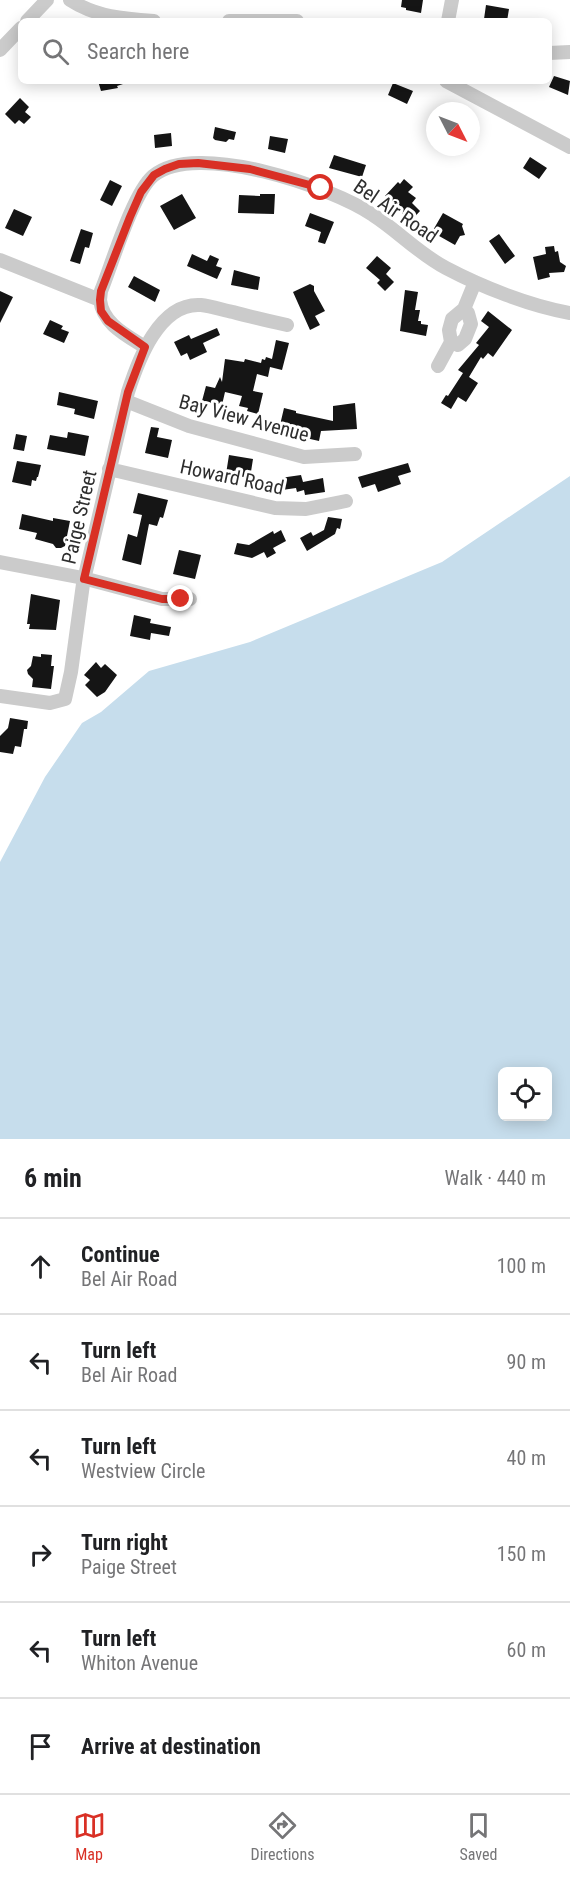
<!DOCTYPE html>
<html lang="en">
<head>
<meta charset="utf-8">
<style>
	:root { --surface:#fff; --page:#f6f6f6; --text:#202124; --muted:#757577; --line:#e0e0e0; --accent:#d93025 }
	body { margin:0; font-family:"Roboto Condensed",sans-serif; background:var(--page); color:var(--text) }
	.controls { position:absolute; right:18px; bottom:18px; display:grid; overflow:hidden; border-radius:9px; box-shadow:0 3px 15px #0003 }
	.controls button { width:54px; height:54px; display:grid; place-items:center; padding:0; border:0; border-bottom:2px solid var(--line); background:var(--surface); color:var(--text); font:30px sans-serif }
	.compass { position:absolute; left:426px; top:102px; width:54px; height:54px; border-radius:50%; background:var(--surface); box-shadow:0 3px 15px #0003; rotate:132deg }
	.stop { position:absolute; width:18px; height:18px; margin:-14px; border:4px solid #d93025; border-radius:50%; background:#fff }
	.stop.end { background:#d93025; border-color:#fff; box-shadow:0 2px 6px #0008 }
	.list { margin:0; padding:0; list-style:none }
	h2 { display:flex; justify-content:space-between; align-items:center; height:78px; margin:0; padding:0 24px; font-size:26px }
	h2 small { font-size:20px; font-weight:400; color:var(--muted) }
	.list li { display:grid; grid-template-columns:39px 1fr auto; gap:18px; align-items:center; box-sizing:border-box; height:96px; padding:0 24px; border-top:2px solid var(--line) }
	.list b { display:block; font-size:22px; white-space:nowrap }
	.list p { margin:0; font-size:20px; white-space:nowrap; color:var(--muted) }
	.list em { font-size:20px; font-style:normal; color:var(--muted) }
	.icon { flex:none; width:33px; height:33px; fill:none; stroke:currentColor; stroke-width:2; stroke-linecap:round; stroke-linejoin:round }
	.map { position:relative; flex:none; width:570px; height:1139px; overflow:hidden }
	.search { position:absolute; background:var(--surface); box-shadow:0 3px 15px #0003; left:18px; right:18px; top:18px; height:66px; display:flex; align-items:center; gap:15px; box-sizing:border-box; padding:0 21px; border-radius:9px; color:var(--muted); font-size:22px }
	.sheet { height:654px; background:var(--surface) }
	nav { display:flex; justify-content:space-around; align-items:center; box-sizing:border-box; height:84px; border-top:2px solid var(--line); background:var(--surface); font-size:16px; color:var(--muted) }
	nav a { display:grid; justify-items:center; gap:3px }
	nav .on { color:var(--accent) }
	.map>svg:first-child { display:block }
	.water { fill:#c6ddec; fill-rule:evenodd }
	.building { fill:#151515 }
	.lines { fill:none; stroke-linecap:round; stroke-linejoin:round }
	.minor { stroke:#cbcbcb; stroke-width:14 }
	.route { stroke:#d93025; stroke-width:8 }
	.labels { text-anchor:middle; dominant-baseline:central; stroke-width:6; stroke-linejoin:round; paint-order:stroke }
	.street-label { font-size:20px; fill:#2e2e2e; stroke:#fff }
</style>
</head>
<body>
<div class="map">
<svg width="570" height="1139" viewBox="0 0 570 1139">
	<rect width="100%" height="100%" fill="#fff"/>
	<path class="water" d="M570,476V1139H0V862L45,777L82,723L101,712L149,671L250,642L442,562ZM502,1072H548V1116H502Z"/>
	<path class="building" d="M402,0H423L421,13L406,10V8L401,7Z
		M486,5L509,9L507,21L484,19Z
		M554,76L570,81L568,95L549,87Z
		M98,81H126V83L117,86L118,88L101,91Z
		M393,83L413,91L407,104L388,95Z
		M20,98L29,107L25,112L31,117L24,124L19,120L15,124L5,114Z
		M215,127L236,132L234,140L229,139L226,142L215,140L213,138Z
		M171,133L172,146L155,148L154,135Z
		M270,136L288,139L285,153L268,149Z
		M334,155L366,165L362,177L329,168Z
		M530,157L547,168L539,179L523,168Z
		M404,179L413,187L408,192L416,198L412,203L420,211L410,222L402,214L403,212L385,196L398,182L400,184Z
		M110,180L122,186L112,206L100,200Z
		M182,194L196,218L174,230L160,206Z
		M260,194H275L274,214L238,213L239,195L260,196Z
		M14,209L32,217L23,236L5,228Z
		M310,213L334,222L325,244L318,242L321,232L305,226Z
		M443,213L463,224L462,226L465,235L460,236L455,245L432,232Z
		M81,229L93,233L89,248L85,247L80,264L70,261Z
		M499,234L515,256L505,264L489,241Z
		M554,246L555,252L558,251L560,262L566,266L564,272L549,273L550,277L538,280L533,257L546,254L545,247Z
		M192,254L207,261L210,255L219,259L216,266L222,268L217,279L187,266Z
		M377,256L391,268L386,274L394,282L385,291L377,283L380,280L366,268Z
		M234,270L260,277L258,290L231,285Z
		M134,276L160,290L155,302L128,287Z
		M310,284L314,286V291L325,311L315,316L320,325L310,330L293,292Z
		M405,290L418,292L415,310H420L418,321H421V324L428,325L426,336L400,331Z
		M0,291L13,297L0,323Z
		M488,311L512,330L493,357L488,353L483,359L481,357L469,377L478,383L466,402L458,397L451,409L441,403L446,395L448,396L463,373L458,370L479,345L476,343L489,327L481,321Z
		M50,320L63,326L61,329L69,332L64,343L43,334Z
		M217,328L220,335L203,343L207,352L190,360L187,353L181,356L174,342L189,335L191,339Z
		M276,340L289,343L282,370L270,367L268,377L257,374L253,391L263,393L258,414L247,411L248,408L239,406L242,396L225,392L222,405L202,401L206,386L215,388L220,377L222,382L225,359L244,362L245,359L261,363L262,359L265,360L266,357L272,359Z
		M59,392L98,401L94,419L74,414L75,409L57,405Z
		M355,403L357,429L321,431L319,441L297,436L299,429L280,425L284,408L296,411V413L333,421V406Z
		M151,427L159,428L157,437L172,440L168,458L145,453Z
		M68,432L89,436L85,456L47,449L50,435L67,438Z
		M16,434L27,436L24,451L13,449Z
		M229,455L253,459L250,478L226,474Z
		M17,461L41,465L38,477H37L36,481L32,480L31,486L12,482Z
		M408,463L411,472L398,476L401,484L378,492L375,484L362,488L358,477Z
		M301,475L303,482L323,478L325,492L305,495L304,490L297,492L296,488L282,490L280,478Z
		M138,493L168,500L163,518L160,517L157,526L149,524L141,565L122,560L128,534L137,537L142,515L133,513Z
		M22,514L53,521V518L70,521L65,546L61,548H56L53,544L35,539L37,533L19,529Z
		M328,517L342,519L340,529L337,528L335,534L307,551L300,538L311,532L313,536L324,530Z
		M281,530L286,541L273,548L276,553L267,558L264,552L252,558L234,554L237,543L249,545L273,531L274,534Z
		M179,550L201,555L195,579L173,574Z
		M31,594L60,600L56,630L29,629L30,624H27Z
		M134,615L151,619L150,623L171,627L169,636L151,633L150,640L130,636Z
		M41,654L52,655L51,666H54L51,689L32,687L33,679L28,674L27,670L31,666L33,656L41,657Z
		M96,662L101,668L105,664L117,675L105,692L97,697L85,685L90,680L84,675Z
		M10,718L28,721L27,729H24L21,747L15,746L13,754L0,752V736L8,728Z"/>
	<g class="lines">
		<path class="minor" d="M70,0C96,17 124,19 154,21
			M27,21L47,0
			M229,21H297
			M448,21L452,0
			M0,50L21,28
			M549,53L570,52
			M446,81L570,147
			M0,260L100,300C103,324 126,335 145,347
			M100,300L101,291C112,264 133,193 153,176C196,140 332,187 373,215C398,231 419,254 446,268C482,287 530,306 570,313
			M464,309L468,313L471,324L465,339L458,345L451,342L449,330L452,319L464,309L475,282
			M438,366L451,342
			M126,401L189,426L304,457L355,454
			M109,469L275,508L306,509L346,501
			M0,562L83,578L162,599H190
			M0,696L50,703L65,699L71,672L83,584L128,392C138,361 159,302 201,305C211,306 223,310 233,312C251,317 269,321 287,325"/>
	</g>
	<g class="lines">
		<path class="route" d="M181,599H162L84,579L128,392L145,347L108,321L101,311L100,300L101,291L130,217L141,192L154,175L165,169L179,164L198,163L250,169L321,188"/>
	</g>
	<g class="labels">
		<g class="street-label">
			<text transform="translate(396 211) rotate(34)">Bel Air Road</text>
			<text transform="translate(244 418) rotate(15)">Bay View Avenue</text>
			<text transform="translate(232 477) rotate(12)">Howard Road</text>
			<text transform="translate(79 517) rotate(-77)">Paige Street</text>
		</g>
	</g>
</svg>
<div class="controls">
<button><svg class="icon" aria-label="locate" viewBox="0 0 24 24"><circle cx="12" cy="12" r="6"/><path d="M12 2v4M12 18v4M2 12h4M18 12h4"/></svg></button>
</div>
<svg class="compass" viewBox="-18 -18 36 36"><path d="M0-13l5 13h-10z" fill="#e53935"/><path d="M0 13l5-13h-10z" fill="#757577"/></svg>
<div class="stop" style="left:321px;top:188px"></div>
<div class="stop end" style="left:181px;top:599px"></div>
<div class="search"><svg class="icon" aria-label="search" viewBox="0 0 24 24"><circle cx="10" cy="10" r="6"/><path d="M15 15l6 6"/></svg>Search here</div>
</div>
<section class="sheet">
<h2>6 min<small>Walk · 440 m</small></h2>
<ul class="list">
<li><svg class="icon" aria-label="ahead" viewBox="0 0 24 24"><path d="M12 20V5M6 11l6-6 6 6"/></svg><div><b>Continue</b><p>Bel Air Road</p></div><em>100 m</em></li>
<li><svg class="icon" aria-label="left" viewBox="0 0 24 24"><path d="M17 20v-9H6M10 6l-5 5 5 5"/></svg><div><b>Turn left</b><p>Bel Air Road</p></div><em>90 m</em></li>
<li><svg class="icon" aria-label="left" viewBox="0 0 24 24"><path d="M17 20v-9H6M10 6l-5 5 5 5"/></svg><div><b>Turn left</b><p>Westview Circle</p></div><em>40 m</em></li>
<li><svg class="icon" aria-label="right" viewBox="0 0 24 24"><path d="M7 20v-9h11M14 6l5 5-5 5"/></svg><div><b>Turn right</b><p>Paige Street</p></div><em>150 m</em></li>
<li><svg class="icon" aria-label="left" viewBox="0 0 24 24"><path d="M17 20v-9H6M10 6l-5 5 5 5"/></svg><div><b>Turn left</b><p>Whiton Avenue</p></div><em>60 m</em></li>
<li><svg class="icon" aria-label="arrive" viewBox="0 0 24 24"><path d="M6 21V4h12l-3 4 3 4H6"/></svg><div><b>Arrive at destination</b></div></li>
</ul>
</section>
<nav>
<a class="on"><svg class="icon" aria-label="map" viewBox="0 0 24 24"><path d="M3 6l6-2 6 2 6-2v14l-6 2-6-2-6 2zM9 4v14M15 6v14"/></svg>Map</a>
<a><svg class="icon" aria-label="directions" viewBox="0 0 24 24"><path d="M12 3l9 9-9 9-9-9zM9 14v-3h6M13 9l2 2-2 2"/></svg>Directions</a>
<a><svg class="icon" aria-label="saved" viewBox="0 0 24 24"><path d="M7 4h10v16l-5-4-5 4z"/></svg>Saved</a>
</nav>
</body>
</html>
